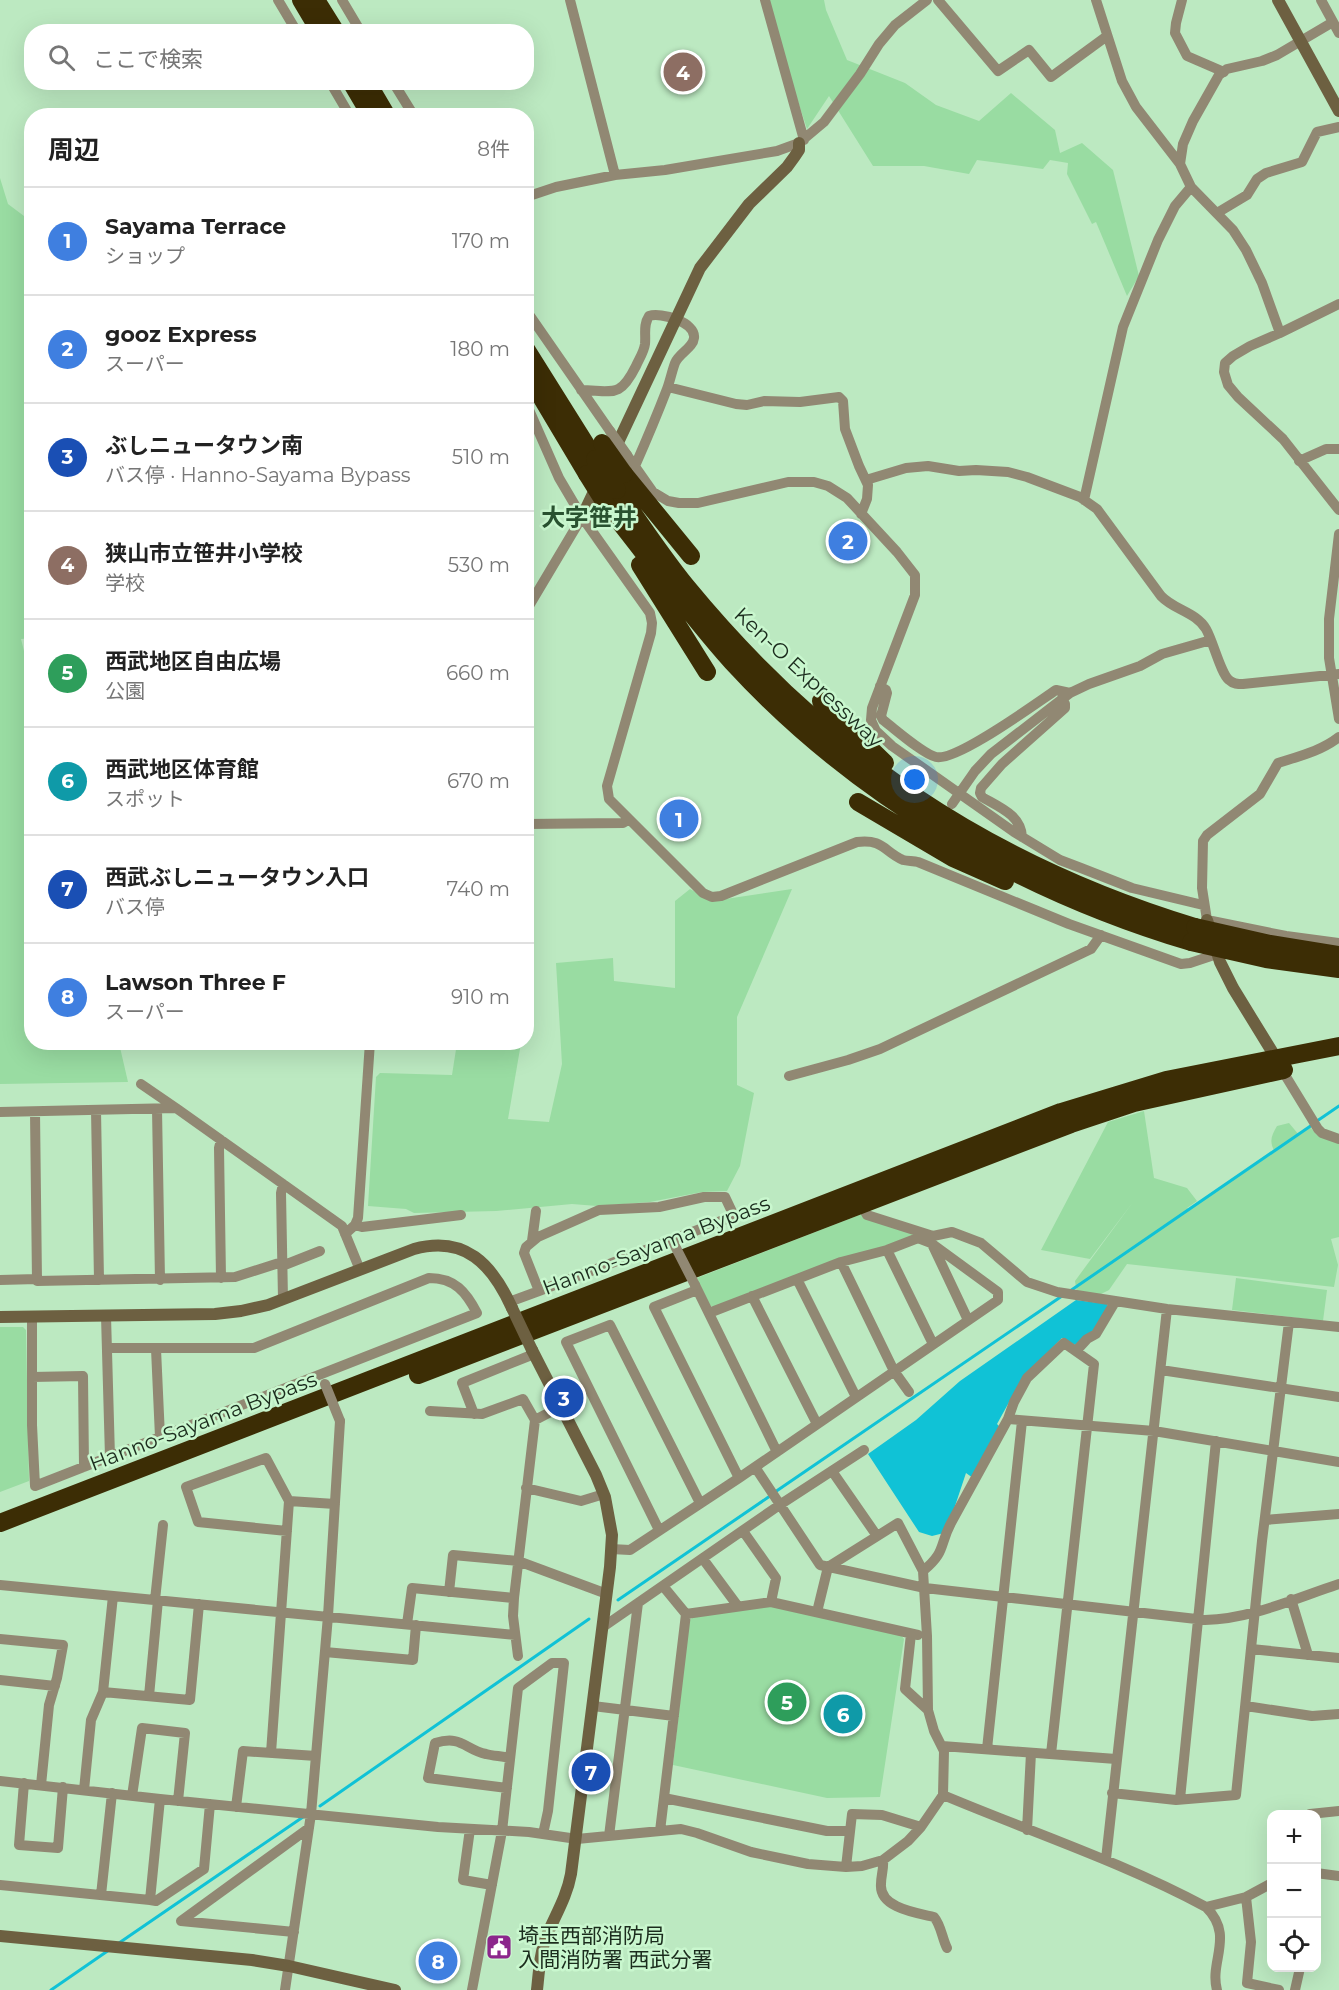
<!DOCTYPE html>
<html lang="ja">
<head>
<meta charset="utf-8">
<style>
	:root { --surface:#fff; --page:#f2f2f2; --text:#222; --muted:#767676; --line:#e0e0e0; --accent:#0b8043 }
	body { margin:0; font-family:Montserrat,"Noto Sans JP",sans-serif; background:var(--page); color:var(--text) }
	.controls { position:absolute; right:18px; bottom:18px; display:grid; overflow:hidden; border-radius:12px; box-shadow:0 6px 24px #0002 }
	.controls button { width:54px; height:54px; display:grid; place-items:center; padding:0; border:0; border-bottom:2px solid var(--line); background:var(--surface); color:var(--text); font:30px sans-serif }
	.you { position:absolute; left:915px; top:780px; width:21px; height:21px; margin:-15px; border:4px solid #fff; border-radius:50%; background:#1a73e8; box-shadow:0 0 0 9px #1a73e833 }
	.badge { display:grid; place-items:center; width:39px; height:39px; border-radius:50%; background:var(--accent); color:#fff; font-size:20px; font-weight:700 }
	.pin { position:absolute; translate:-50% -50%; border:3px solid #fff; box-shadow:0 2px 6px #0006 }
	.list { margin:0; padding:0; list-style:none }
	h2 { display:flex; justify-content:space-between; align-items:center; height:78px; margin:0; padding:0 24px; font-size:26px }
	h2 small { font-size:20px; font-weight:400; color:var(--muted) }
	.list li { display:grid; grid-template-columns:39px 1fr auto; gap:18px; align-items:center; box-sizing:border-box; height:108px; padding:0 24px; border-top:2px solid var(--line) }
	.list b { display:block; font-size:22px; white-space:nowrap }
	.list p { margin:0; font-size:20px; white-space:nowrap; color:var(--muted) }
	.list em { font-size:20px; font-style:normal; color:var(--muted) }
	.icon { flex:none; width:33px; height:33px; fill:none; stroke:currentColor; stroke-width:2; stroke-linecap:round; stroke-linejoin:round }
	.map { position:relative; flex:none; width:1339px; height:1990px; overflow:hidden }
	.search { position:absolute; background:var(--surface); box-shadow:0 6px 24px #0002; left:24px; top:24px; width:510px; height:66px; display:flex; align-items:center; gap:15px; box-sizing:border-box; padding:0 21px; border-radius:24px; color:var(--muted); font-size:22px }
	.panel { position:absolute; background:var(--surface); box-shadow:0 6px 24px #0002; left:24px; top:108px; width:510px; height:942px; border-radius:24px }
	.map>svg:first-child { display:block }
	.green { fill:#99dca2 }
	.water { fill:#10c2d6 }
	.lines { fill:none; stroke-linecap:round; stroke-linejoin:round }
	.stream { stroke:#10c2d6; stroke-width:3 }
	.street { stroke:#918873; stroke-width:10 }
	.secondary { stroke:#6d6041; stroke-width:12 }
	.highway { stroke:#3c2d05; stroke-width:18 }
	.street-bridge { stroke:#918873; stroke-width:10 }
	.secondary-bridge { stroke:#6d6041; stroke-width:12 }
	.highway-bridge { stroke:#3c2d05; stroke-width:18 }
	.labels { text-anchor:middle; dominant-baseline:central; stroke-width:5; stroke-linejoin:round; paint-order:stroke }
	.street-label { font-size:21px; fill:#1b2c1d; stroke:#c9f7ce }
	.poi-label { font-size:21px; fill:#1b2c1d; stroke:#c9f7ce; text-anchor:start }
	.quarter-label { font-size:24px; font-weight:bold; fill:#295230; stroke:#c9f7ce }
</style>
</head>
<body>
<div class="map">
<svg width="1339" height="1990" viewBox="0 0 1339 1990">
	<rect width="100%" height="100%" fill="#bce9c1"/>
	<path class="green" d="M765,0H824L826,10L847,60L905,83L936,105L979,121L1011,93L1055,130L1060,153L1082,143L1113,170L1139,276L1127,296L1096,222L1092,224L1067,174L1068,163L1050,160L1043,169L977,160L969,174L924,166H873L829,96L807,129Z
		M0,178L8,204L32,222V638L21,639L32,683V1042L119,1043L128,1082L0,1084Z
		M690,889L712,901L792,889L737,1017V1085L754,1093L740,1166L727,1191L702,1192L650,1202L597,1206L572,1204L496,1211L414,1213L406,1209L368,1206L376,1077L380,1073L452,1075L457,1043H521L508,1119L549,1122L562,1064L556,963L613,958L614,981L675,988V901Z
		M1144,1111L1154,1178L1187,1188L1197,1201L1187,1208L1190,1209L1275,1152C1269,1142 1271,1136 1277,1126L1289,1123L1299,1135L1310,1127L1317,1135L1339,1143V1237L1331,1239L1338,1265L1334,1287L1127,1264L1109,1290L1097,1296L1077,1293L1075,1281L1133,1202L1090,1259L1041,1250L1108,1122Z
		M862,1214L916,1235L713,1307L709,1305L697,1278Z
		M1236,1278L1327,1290L1323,1321L1232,1310Z
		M0,1327H23L26,1330L29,1481L0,1492Z
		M769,1606L901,1635L904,1639L880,1797L827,1798L673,1765L689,1621L693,1617Z"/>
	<path class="water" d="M1076,1300L1107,1304L1108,1307L1092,1332L1075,1345L1062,1338L1023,1377L997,1424L1001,1428L973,1478L966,1473L953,1512L944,1533L932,1536L919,1532L868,1454L916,1420L960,1381Z"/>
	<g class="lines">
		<path class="stream" d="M1317,1121L1339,1106
			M1070,1291L1312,1125
			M775,1492L1062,1296
			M618,1600L770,1496
			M320,1806L589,1619
			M119,1943L303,1817
			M51,1990L109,1950"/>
		<path class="street" d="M278,0L297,32
			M342,0L361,32
			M570,0L615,175
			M765,0L804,140
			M938,0L998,71L1029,50L1051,77L1107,36
			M1096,0L1122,81L1136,107L1180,164L1191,187L1233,230L1246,250L1262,283L1280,333L1250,346L1233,356L1225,363L1224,372L1228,385L1238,397L1283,439L1339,510
			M1182,0L1176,23L1175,33L1187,56L1224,72
			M1321,0L1339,33
			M330,82L350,116
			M393,82L414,116
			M1180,164L1183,144L1193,121L1219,75L1227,69L1262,61L1277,55L1333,22
			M526,197L556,187L615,175L665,170L777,151L799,143L824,122L860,74L879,44L895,25L927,0
			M1217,213L1247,195L1257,179L1266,173L1302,162L1317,132L1339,127
			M526,310L610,431
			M1280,333L1339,304
			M668,387L736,404L747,405L764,401L800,402L839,397L843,401L845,429L859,466L868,485L867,499L861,514
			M581,390C614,391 620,398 636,366C639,359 644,352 645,344C646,334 643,325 649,316C661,312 696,322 694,338C693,348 679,353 675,363C672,371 670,381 667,389C657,415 646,441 635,466
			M526,403L559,478L582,517L650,613L652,623L651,633L607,786L609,799L703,893L712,897L721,896L857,842C884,839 883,851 903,860C907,861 914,861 918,862L1069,924L1181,964L1190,963L1217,954
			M627,455L653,492L668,501L679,503H698L788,482H814L828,486L847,498L897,552L915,575V595L872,708L871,720L876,731L892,746L1014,832L1060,860L1081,868L1132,888L1203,905
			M1299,461L1326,449H1339
			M866,480L906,468L928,466L959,471L976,470L1008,472L1027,477L1080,497L1097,509L1161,596C1174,610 1196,612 1206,629C1213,641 1221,674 1229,680C1233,684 1238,684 1243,684L1339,674
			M1084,500L1123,327L1158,240L1175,206L1191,187
			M1339,534L1329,619V658L1339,719
			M526,611L582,517
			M880,686L886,690L887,693L881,716L883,720C895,729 923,754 936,757C956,762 1035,704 1056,690L1070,693
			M1339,737C1321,751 1300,756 1278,763L1260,794L1207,835L1203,841L1202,888L1207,920L1286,936L1339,943
			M952,804L975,771L991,754L1070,693L1089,684L1140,666L1162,654L1211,640
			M526,824L623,823L628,820
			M1022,837C1021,815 999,807 982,797L980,793L981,788L1002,764L1065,708V704L1062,698
			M1282,1070L1318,1129L1322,1133L1339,1139
			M789,1076L848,1060L880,1049L1091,949L1101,935
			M141,1084L176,1108
			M157,1109L160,1280
			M96,1110L99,1280
			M0,1112L176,1108L342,1226L360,1270
			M35,1112L37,1281L235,1277L282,1262
			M221,1140L219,1148L221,1278
			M283,1184L281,1193L283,1299
			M861,1204L867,1215L933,1236L952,1232L981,1243L1027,1282L1057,1292L1167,1309L1339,1327
			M355,1225L362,1227L461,1215
			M345,1234L355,1225L358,1218L370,1042
			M532,1241L536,1211
			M933,1246L968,1320
			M887,1250L933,1344
			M841,1262L894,1371L909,1392
			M282,1266L320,1251
			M797,1279L856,1397
			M0,1280L37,1279
			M695,1285L777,1452
			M697,1290L654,1307L739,1478
			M752,1296L817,1424
			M509,1302L539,1291L734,1216L725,1197H704L659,1207L599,1210L538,1237L526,1247L524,1253L539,1291
			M32,1316V1425L35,1486L477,1313C466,1292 455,1278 429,1278L254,1348H107
			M106,1316L110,1457
			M156,1349L160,1437
			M1076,1351L1087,1339L1096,1334L1115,1302
			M1161,1370L1339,1397
			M32,1377L83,1376L84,1467
			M430,1411L482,1414L523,1399L535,1420
			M474,1414L462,1383L534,1354
			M1008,1419L1154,1431L1339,1462
			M755,1467L820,1565L925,1588L1205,1620C1251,1619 1296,1598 1339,1584
			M832,1471L877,1536
			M526,1488L581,1501L604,1494
			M1265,1520L1339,1514
			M659,1530L566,1342L610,1325L700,1503
			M287,1531L198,1522L186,1487L266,1458L289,1501L335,1504
			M743,1531L776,1578L771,1602
			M611,1549L630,1550L739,1478L998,1300V1292L931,1243L918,1238L887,1250L841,1262L709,1313
			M703,1559L737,1605
			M923,1571C946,1552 939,1546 951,1523C970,1488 989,1454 1008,1419L1014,1402L1027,1378L1064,1343L1094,1364L1051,1754
			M0,1585L515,1635
			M449,1592L453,1555L518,1561L607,1594
			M1291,1599L1308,1655
			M155,1600L163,1525
			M817,1612L828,1567L898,1523L923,1571L927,1636L928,1710
			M686,1614L771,1602L918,1635
			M407,1624L412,1588L514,1598
			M603,1627L781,1504L864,1450
			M0,1639L63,1645L57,1678L49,1705L41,1785
			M1251,1649L1339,1658
			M325,1652L413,1660L416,1625
			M518,1656L513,1616L514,1598L535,1420L560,1407
			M0,1680L55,1686
			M103,1692L190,1700L199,1604
			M149,1696L158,1600
			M593,1706L674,1716
			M1246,1706L1312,1716L1339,1714
			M942,1746L1116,1759
			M987,1749L1022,1421
			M271,1753L289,1501
			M0,1781L160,1799L438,1827L529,1832L577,1839L681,1829L697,1833L751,1852L808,1864L846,1867L862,1866L883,1860L908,1841L921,1827L943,1795L944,1751L934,1731L928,1710L905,1689L911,1634
			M24,1783L19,1845L58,1848L63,1787
			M507,1788L428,1778L435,1743C462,1735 464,1749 486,1754C493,1756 502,1756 510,1758
			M84,1790L91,1720L103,1692L113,1596
			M1112,1793L1176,1800L1236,1795L1262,1541L1289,1322
			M943,1795C1031,1832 1122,1862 1206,1907C1235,1936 1209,1961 1217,1990
			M132,1796L142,1728L185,1733L178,1801
			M664,1798L827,1831H850
			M1180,1799L1216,1441
			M236,1807L243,1751L316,1756
			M1310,1814L1339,1811
			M470,1829L463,1880L492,1885
			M1027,1830L1031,1753
			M660,1831L686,1614L663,1586
			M609,1836L638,1603
			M1106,1859L1167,1309
			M883,1860C884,1869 881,1875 881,1884C879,1908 917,1913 934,1917C941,1925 942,1938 947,1948
			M846,1867L852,1814L882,1815L921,1827
			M1316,1873L1339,1876
			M0,1885L150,1900L160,1799
			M101,1895L112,1793
			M1246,1897L1251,1942L1247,1983L1279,1990
			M150,1900L156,1901L204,1869L210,1804
			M1206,1907L1246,1897L1272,1883
			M294,1932L181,1921L309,1828
			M285,1990L311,1814L328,1616L340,1421
			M472,1990L502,1831L518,1688L552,1663H564L548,1811L543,1834
			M1295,1990L1300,1968"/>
		<path class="secondary" d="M1278,0L1339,111
			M614,451L700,268L749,204L787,167L795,156L799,150V143
			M582,517L598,483
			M1207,920L1220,962L1233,988L1279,1063
			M0,1317L215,1314L241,1311L268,1305L414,1249C465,1235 492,1264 512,1308
			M532,1350L596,1475L605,1497L612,1535L610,1567L571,1874C567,1896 556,1914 547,1935C540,1952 539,1971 537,1990
			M0,1936L252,1960L289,1966L395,1990"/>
		<path class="highway" d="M301,0L320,32
			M316,0L336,32
			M351,82L371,116
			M367,82L387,116
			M526,349L595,459
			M528,375L587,474
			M624,474L691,556
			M617,490C639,522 661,555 686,586C824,754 987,864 1195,927
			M607,506C649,558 687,612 732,662C855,796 1017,890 1191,942
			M640,565L707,672
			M821,701L885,763
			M858,802L953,858L1005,881
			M418,1375L1071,1124L1134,1103L1284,1070
			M0,1523L1061,1112L1166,1080L1339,1046"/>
		<path class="street-bridge" d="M610,431L627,455
			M675,1246L695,1285
			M325,1384L340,1421"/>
		<path class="secondary-bridge" d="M512,1308L532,1350"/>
		<path class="highway-bridge" d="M602,443L624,474
			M595,459L617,490
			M587,474L607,506
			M1195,927L1270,944L1339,955
			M1191,942L1266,959L1339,969"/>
	</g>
	<defs>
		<symbol id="civic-square" viewBox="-11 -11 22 22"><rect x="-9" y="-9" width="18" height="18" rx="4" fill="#8c268c" stroke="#c9f7ce"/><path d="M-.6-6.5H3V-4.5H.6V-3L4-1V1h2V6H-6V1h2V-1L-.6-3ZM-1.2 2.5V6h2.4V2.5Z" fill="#fff"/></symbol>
	</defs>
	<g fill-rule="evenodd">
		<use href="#civic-square" x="484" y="1932" width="30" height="30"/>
	</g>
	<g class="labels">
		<g class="street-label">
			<text transform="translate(809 677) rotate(43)">Ken-O Expressway</text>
			<text transform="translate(656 1245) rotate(-21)">Hanno-Sayama Bypass</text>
			<text transform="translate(203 1421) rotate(-21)">Hanno-Sayama Bypass</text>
		</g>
		<g class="poi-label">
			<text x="518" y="1935">埼玉西部消防局<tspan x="518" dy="24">入間消防署 西武分署</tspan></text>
		</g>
		<g class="quarter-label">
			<text x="589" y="517">大字笹井</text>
		</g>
	</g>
</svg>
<div class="controls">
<button>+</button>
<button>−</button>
<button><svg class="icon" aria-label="locate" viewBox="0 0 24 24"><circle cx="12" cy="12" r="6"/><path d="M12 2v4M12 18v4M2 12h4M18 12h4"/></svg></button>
</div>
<div class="you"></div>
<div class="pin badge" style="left:679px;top:819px;background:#3f7fe0">1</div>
<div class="pin badge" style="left:848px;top:541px;background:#3f7fe0">2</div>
<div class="pin badge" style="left:564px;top:1398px;background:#1a4fb4">3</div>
<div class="pin badge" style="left:683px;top:72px;background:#8d6e63">4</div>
<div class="pin badge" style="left:787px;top:1702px;background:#2e9e5b">5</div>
<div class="pin badge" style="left:843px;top:1714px;background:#0f9aa8">6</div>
<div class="pin badge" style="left:591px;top:1772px;background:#1a4fb4">7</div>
<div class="pin badge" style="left:438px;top:1961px;background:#3f7fe0">8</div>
<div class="search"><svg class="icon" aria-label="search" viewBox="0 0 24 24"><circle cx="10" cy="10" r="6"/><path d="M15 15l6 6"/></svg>ここで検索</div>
<section class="panel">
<h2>周辺<small>8件</small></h2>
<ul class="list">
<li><span class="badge" style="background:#3f7fe0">1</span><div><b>Sayama Terrace</b><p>ショップ</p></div><em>170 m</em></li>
<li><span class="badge" style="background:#3f7fe0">2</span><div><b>gooz Express</b><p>スーパー</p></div><em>180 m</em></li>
<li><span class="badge" style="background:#1a4fb4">3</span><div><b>ぶしニュータウン南</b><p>バス停 · Hanno-Sayama Bypass</p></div><em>510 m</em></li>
<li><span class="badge" style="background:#8d6e63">4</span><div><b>狭山市立笹井小学校</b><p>学校</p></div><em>530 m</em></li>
<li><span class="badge" style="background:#2e9e5b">5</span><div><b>西武地区自由広場</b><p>公園</p></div><em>660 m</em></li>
<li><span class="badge" style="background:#0f9aa8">6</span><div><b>西武地区体育館</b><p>スポット</p></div><em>670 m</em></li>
<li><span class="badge" style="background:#1a4fb4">7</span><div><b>西武ぶしニュータウン入口</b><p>バス停</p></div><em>740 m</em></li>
<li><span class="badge" style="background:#3f7fe0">8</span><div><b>Lawson Three F</b><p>スーパー</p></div><em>910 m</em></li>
</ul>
</section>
</div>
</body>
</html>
